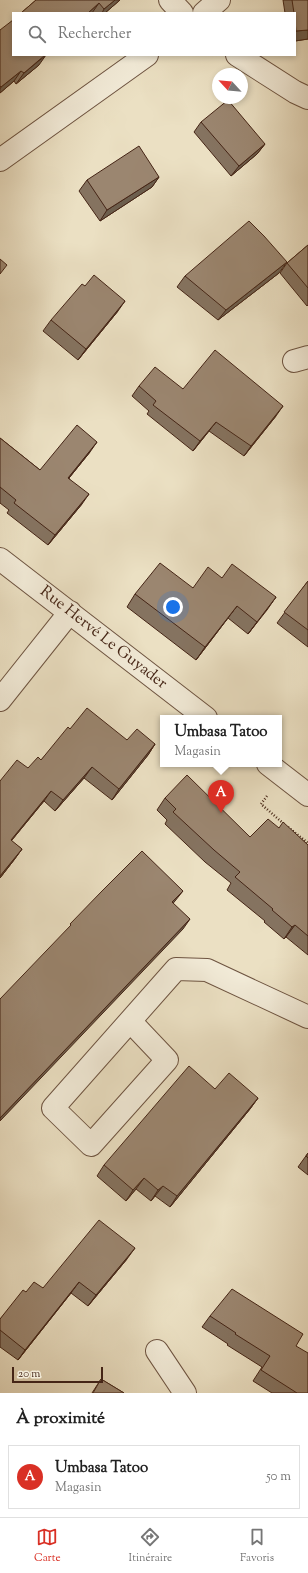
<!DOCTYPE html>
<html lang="fr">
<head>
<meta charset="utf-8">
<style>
	:root { --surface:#fff; --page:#f2f2f2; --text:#222; --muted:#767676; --line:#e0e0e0; --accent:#d93025 }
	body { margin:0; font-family:"Sorts Mill Goudy",serif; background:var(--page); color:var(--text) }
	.compass { position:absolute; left:212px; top:68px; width:36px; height:36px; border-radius:50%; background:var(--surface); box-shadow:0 2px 6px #0003; rotate:296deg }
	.scale { position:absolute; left:12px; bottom:10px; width:91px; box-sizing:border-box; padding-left:4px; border:2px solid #452516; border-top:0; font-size:11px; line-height:14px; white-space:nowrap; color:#452516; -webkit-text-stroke:3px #f2ebd8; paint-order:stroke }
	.you { position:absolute; left:173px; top:607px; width:14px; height:14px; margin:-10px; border:3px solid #fff; border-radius:50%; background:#1a73e8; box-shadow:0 0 0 6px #1a73e833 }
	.badge { display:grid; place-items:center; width:26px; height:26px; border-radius:50%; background:var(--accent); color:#fff; font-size:13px; font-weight:700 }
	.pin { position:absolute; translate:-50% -33px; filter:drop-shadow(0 1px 2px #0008) }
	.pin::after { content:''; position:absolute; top:21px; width:14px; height:12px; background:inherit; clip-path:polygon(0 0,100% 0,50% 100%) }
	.popup { position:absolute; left:160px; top:715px; width:122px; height:52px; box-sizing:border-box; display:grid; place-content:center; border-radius:0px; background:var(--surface); filter:drop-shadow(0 1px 3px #0005); font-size:13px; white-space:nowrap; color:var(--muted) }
	.popup b { font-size:15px; color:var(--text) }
	.popup::after { content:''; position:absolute; left:50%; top:100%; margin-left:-8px; border:8px solid transparent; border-top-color:var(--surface) }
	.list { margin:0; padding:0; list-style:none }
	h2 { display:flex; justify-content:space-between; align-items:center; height:52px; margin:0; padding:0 16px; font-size:17px }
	h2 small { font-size:13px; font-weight:400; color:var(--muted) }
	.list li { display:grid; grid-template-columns:26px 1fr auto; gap:12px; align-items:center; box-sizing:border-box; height:64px; margin:0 8px 8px; padding:0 8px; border:1px solid var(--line); border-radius:0px }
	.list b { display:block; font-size:15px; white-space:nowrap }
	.list p { margin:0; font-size:13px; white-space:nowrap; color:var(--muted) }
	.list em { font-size:13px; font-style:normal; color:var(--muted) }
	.icon { flex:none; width:22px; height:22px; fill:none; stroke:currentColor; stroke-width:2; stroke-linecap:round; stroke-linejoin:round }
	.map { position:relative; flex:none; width:308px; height:1393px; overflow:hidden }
	.search { position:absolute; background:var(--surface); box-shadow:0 2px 6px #0003; left:12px; right:12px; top:12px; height:44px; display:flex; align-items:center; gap:10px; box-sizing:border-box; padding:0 14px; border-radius:0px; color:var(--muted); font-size:15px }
	.sheet { height:124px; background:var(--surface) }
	nav { display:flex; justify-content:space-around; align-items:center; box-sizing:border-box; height:56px; border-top:1px solid var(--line); background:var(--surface); font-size:11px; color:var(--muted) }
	nav a { display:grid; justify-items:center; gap:2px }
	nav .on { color:var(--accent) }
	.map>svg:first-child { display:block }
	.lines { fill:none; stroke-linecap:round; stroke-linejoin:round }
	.minor-casing { stroke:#6e5441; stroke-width:24 }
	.path { stroke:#452516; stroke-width:2.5; stroke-dasharray:1 2; stroke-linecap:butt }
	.minor { stroke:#f2ebd8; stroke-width:22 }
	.wall { fill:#857360; stroke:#452516 }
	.shaded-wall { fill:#6c5e4e; stroke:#452516 }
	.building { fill:#9b8670; stroke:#452516 }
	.labels { text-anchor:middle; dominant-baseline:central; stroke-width:3; stroke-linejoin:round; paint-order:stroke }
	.street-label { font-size:16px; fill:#452516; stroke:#f2ebd8 }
</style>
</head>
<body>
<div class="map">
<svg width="308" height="1393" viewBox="0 0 308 1393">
	<rect width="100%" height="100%" fill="#ebe0c3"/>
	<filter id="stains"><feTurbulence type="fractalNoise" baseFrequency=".005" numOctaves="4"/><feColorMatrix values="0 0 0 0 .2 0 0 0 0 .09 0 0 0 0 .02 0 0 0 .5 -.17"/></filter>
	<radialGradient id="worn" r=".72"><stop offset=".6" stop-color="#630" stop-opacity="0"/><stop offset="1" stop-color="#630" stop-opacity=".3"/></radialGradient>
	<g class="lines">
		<defs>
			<path id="minor" d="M170,0L182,13
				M204,13L219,0
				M237,55L295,92L308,98
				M0,160L147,55
				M294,361L308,357
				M0,559L206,718
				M0,700L70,612
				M268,764L308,795
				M130,1021L167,1060L91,1145L53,1108L176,969L207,970L308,1017
				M157,1351L185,1393"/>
		</defs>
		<use href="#minor" class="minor-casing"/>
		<path class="path" d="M267,796L261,804L284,824
			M288,827L308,843"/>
		<use href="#minor" class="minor"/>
	</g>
	<path class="wall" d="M36,0H120L105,13H21Z
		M283,0H308V39L295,41V13H285Z
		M0,30L39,65L16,84L14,81L0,93Z
		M201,122L265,144L257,154L231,176L194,132Z
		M159,177L152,187L100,221L79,191L87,180Z
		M308,245V305L307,306L280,273L287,263Z
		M279,273L218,320L177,287L185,276Z
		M118,311L78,360L43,331L51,320Z
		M139,386L183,389L276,416L244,456L209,431L193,451L147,414L149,411L132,396Z
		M0,438L40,470L90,452L69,478L82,504L48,545L7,513L9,510L0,503Z
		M222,578L276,597L248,634L228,618L196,660L127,607L135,594L193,588Z
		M308,581V647L277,623Z
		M70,729L127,740L155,744L148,755L112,800L84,778L55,811L44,801L11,841L22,849L14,860L0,878V781L28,768L41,760Z
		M165,798L250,837L279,828L301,839L308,845V955L286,937L284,939L264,922L265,921L227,890L231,883L205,862L165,824L167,820L157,810Z
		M215,1089L258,1098L250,1109L170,1207L155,1196L151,1201L136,1189L126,1201L97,1176L104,1165Z
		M308,1153V1175L298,1167Z
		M127,1259L88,1306L71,1293L18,1360L0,1347V1319L26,1292L43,1288Z
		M210,1316L296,1346L308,1393H272L253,1381L262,1367L227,1345L228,1344L202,1327Z
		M101,1379L124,1393H92Z"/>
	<path class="shaded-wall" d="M115,0H120L105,13H102L104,9Z
		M99,3L92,13H88Z
		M308,30V39L295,41V33L296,31Z
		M46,55L39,65L16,84L24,73Z
		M21,71L14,81L0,93V89L1,87Z
		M265,144L257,154L231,176L239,166Z
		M159,177L152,187L100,221L107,210Z
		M287,262L279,273L218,320L226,310Z
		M125,301L118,311L78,360L86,349Z
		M283,406L276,416L244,456L251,446Z
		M216,422L209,431L193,451L200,441Z
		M97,442L90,452L61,488L68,478Z
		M89,494L82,504L48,545L55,535Z
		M276,597L267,610L248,634L257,622Z
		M237,606L228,618L196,660L205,647Z
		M155,744L148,755L112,800L119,789Z
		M92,767L84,778L55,811L63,800Z
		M51,791L44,801L3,851L11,840Z
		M22,849L14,860L0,878V876Z
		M183,891L175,901L165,913L172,902Z
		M190,919L183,929L0,1121V1118Z
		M295,925L286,937L284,939L292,927Z
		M258,1098L250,1109L170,1207L177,1196Z
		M144,1178L136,1189L126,1201L133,1190Z
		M163,1186L151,1201L158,1190Z
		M135,1248L127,1259L88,1306L96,1295Z
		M79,1282L71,1293L18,1360L25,1350Z"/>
	<path class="building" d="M36,0H115L104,9L99,3L88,13H21Z
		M292,0H308V30L296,31L295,21V13H294Z
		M13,20V55H45L24,73L21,71L1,87L0,86V30Z
		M228,100L265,144L239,166L201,122Z
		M139,146L159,177L107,210L87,180Z
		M249,221L264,236L287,262L226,310L185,276Z
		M308,245V288L287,263Z
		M0,259L7,265L0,274Z
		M94,275L125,301L86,349L51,320L82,284L85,286Z
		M215,350L283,406L251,446L216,422L200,441L153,405L156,401L139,386L155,367L183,389Z
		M77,425L97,442L68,478L89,494L55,535L14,503L16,500L0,487V438L40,470Z
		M160,563L193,588L208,567L222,578L232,564L276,597L257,622L237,606L205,647L135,594Z
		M308,581V630L284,612Z
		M87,708L127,740L137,729L155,744L119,789L92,767L63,800L51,791L11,840L22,849L0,876V781L17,760L28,768L38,757L41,760L68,727L70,729Z
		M187,775L250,837L268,819L279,828L283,822L308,845V936L295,925L292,927L272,910L273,909L235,877L240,872L214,850L173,812L176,809L165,798Z
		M142,851L183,891L172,902L190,919L0,1118V999L71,925L70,924L102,891Z
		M189,1066L215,1089L229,1073L258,1098L177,1196L163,1186L158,1190L144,1178L133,1190L104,1165Z
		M308,1153V1158L306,1156Z
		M99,1220L135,1248L96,1295L79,1282L25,1350L0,1330V1319L23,1290L26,1292L34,1282L43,1288Z
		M232,1289L303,1334L296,1346L308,1353V1393H297L261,1370L270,1356L235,1334L236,1333L210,1316Z
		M101,1379L124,1393H93Z"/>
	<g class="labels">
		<g class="street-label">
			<text transform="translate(103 638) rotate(38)">Rue Hervé Le Guyader</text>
		</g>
	</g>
	<rect width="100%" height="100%" filter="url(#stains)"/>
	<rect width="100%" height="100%" fill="url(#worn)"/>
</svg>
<svg class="compass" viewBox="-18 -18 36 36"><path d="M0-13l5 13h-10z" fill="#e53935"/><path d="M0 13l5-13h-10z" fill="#767676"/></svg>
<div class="scale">20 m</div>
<div class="you"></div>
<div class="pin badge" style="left:221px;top:813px">A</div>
<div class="popup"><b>Umbasa Tatoo</b>Magasin</div>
<div class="search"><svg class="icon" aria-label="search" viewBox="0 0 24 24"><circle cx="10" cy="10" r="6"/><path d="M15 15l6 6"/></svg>Rechercher</div>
</div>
<section class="sheet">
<h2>À proximité<small></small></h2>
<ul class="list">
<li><span class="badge">A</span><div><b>Umbasa Tatoo</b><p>Magasin</p></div><em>50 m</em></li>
</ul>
</section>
<nav>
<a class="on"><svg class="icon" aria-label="map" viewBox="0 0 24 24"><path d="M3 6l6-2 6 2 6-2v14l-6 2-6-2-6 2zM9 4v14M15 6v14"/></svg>Carte</a>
<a><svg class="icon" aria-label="directions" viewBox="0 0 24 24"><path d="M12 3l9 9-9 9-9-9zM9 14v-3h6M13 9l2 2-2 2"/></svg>Itinéraire</a>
<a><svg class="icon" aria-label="saved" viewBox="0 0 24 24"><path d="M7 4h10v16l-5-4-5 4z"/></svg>Favoris</a>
</nav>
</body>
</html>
